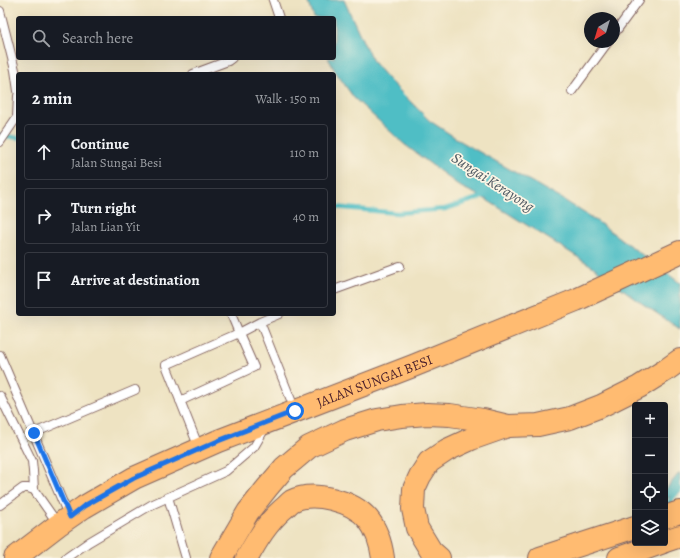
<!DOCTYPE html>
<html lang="en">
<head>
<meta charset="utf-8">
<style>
	:root { --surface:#171b24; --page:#242831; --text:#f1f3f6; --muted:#9ea1a6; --line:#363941 }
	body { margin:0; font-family:Alegreya,serif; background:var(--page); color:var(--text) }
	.controls { position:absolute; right:12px; bottom:12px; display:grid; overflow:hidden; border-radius:4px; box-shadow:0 4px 16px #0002 }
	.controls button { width:36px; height:36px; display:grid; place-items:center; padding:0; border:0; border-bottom:1px solid var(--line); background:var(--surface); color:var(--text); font:20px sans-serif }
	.compass { position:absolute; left:584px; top:12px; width:36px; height:36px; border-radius:50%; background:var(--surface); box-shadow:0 4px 16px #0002; rotate:218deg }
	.stop { position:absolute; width:12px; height:12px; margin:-9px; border:3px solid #1a73e8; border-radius:50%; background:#fff }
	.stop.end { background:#1a73e8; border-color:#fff; box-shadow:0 1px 4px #0008 }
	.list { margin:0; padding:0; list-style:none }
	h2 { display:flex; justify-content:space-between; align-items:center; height:52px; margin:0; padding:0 16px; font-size:17px }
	h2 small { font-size:13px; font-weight:400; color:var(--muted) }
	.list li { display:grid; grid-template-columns:26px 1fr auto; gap:12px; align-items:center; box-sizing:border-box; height:56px; margin:0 8px 8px; padding:0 8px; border:1px solid var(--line); border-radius:4px }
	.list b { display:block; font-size:15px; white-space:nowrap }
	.list p { margin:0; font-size:13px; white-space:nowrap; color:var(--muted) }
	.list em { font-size:13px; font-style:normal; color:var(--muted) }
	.icon { flex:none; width:22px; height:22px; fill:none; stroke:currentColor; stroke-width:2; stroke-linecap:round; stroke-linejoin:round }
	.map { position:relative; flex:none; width:680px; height:558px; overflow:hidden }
	.search { position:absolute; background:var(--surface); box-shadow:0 4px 16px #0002; left:16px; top:16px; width:320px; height:44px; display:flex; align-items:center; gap:10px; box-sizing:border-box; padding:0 14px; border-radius:4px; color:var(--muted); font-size:15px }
	.panel { position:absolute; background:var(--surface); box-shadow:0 4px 16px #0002; left:16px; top:72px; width:320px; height:244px; border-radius:4px }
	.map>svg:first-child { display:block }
	.water { fill:#50bec5; stroke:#4d6e78 }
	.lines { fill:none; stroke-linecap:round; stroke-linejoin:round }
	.stream { stroke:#50bec5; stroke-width:4.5 }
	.service-casing { stroke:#836460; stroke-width:10 }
	.primary-casing { stroke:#836460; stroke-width:24 }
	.service { stroke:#fff; stroke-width:8 }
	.primary { stroke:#ffbb71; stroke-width:22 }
	.route { stroke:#1a73e8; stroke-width:5 }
	.labels { text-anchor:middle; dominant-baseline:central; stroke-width:3.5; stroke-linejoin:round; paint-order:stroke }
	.street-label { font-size:14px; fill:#4a1f2b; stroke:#fcf5e5 }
	.water-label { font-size:15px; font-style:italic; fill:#4c5761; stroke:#fcf5e5 }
</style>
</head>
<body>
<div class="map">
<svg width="680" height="558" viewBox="0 0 680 558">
	<rect width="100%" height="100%" fill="#fcf5e5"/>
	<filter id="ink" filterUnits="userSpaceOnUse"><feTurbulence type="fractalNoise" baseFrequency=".025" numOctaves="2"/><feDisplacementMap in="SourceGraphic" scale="8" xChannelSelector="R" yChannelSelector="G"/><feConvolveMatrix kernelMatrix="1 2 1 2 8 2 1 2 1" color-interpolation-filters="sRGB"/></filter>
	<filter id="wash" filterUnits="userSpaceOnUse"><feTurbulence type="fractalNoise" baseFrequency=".012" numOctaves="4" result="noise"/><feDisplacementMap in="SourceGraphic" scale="16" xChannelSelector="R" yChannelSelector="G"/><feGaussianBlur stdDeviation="0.9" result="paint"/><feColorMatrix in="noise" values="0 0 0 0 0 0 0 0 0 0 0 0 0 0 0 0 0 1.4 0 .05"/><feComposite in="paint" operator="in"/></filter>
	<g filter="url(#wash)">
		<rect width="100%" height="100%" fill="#eee3c2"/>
		<path class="water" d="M308,0H344L366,48L374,63L386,77L430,121L462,142L567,202L598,222L680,283V329L640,302L592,266L482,197L461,187L404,144L354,98L335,71L328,58H334V18H314Z
			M680,472V493L665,499V490Z"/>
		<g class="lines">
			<path class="stream" d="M0,135L18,138
				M334,207L397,213L445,209L482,197L487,194
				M665,507L680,489"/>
		</g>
	</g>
	<g filter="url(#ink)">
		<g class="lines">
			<defs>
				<path id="service" d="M273,0L279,18
					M0,11L15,70L18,91
					M614,34L639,0
					M193,74L228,61L232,58
					M572,91L608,42
					M0,142L17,117L18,96
					M334,290L400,266
					M231,314L239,333L260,322
					M279,314L260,322L295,410
					M0,355L69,517
					M0,396L32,461L33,471L34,490
					M180,401L254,367L239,333L166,365L199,448
					M34,433L135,390
					M168,497L186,558
					M0,505L23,488H28L34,490L58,524
					M66,558L89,542L151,505L226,471L254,447L265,428"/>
				<g id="primary">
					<path d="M665,517L680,512"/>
					<path d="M665,541L680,536"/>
					<path id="s1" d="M15,558L58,525L84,507L134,478L218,441L413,366L576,300L680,252"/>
					<path d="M221,558L248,512L267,488L284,468L309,447L345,430L377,420L402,416L427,414L450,415L483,420L508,426L538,425L570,418L601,406L639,387L666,370L680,360"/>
					<path d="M247,558C257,540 267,523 283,509C286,507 289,503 292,501C313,490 353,501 368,519C377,530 381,544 383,558"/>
					<path d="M439,558L431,551L417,528L413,509L414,489L420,476L429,462L447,450L471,439L508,426"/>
					<path d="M540,558L635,527"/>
					<path d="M619,558L661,543"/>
				</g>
			</defs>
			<use href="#service" class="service-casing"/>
			<use href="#primary" class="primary-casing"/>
			<use href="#service" class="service"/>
			<use href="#primary" class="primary"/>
		</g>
	</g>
	<g class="lines" filter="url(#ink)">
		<path class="route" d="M34,433L70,517L84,506L134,478L218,441L295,411"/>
	</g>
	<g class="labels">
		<g class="street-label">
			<text stroke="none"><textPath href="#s1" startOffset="403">JALAN SUNGAI BESI</textPath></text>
		</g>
		<g class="water-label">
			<text transform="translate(493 182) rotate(33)">Sungai Kerayong</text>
		</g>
	</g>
</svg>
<div class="controls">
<button>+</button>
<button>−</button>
<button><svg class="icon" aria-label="locate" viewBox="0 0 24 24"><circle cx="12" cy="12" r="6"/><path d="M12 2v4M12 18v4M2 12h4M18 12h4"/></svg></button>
<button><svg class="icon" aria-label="layers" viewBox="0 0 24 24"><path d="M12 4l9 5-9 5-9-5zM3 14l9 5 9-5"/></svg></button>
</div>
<svg class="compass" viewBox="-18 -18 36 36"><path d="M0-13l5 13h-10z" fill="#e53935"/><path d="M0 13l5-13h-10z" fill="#9ea1a6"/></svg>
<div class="stop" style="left:295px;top:411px"></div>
<div class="stop end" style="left:34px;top:433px"></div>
<div class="search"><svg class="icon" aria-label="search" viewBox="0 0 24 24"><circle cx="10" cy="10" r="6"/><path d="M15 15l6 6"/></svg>Search here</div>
<section class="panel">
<h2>2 min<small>Walk · 150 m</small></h2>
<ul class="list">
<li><svg class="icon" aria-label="ahead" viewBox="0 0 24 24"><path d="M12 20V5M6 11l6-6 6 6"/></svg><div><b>Continue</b><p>Jalan Sungai Besi</p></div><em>110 m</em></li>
<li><svg class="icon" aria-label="right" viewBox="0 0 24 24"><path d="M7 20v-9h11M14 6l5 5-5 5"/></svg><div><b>Turn right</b><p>Jalan Lian Yit</p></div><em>40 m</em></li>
<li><svg class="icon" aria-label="arrive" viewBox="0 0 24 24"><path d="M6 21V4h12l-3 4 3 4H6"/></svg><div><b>Arrive at destination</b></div></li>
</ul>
</section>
</div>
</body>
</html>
